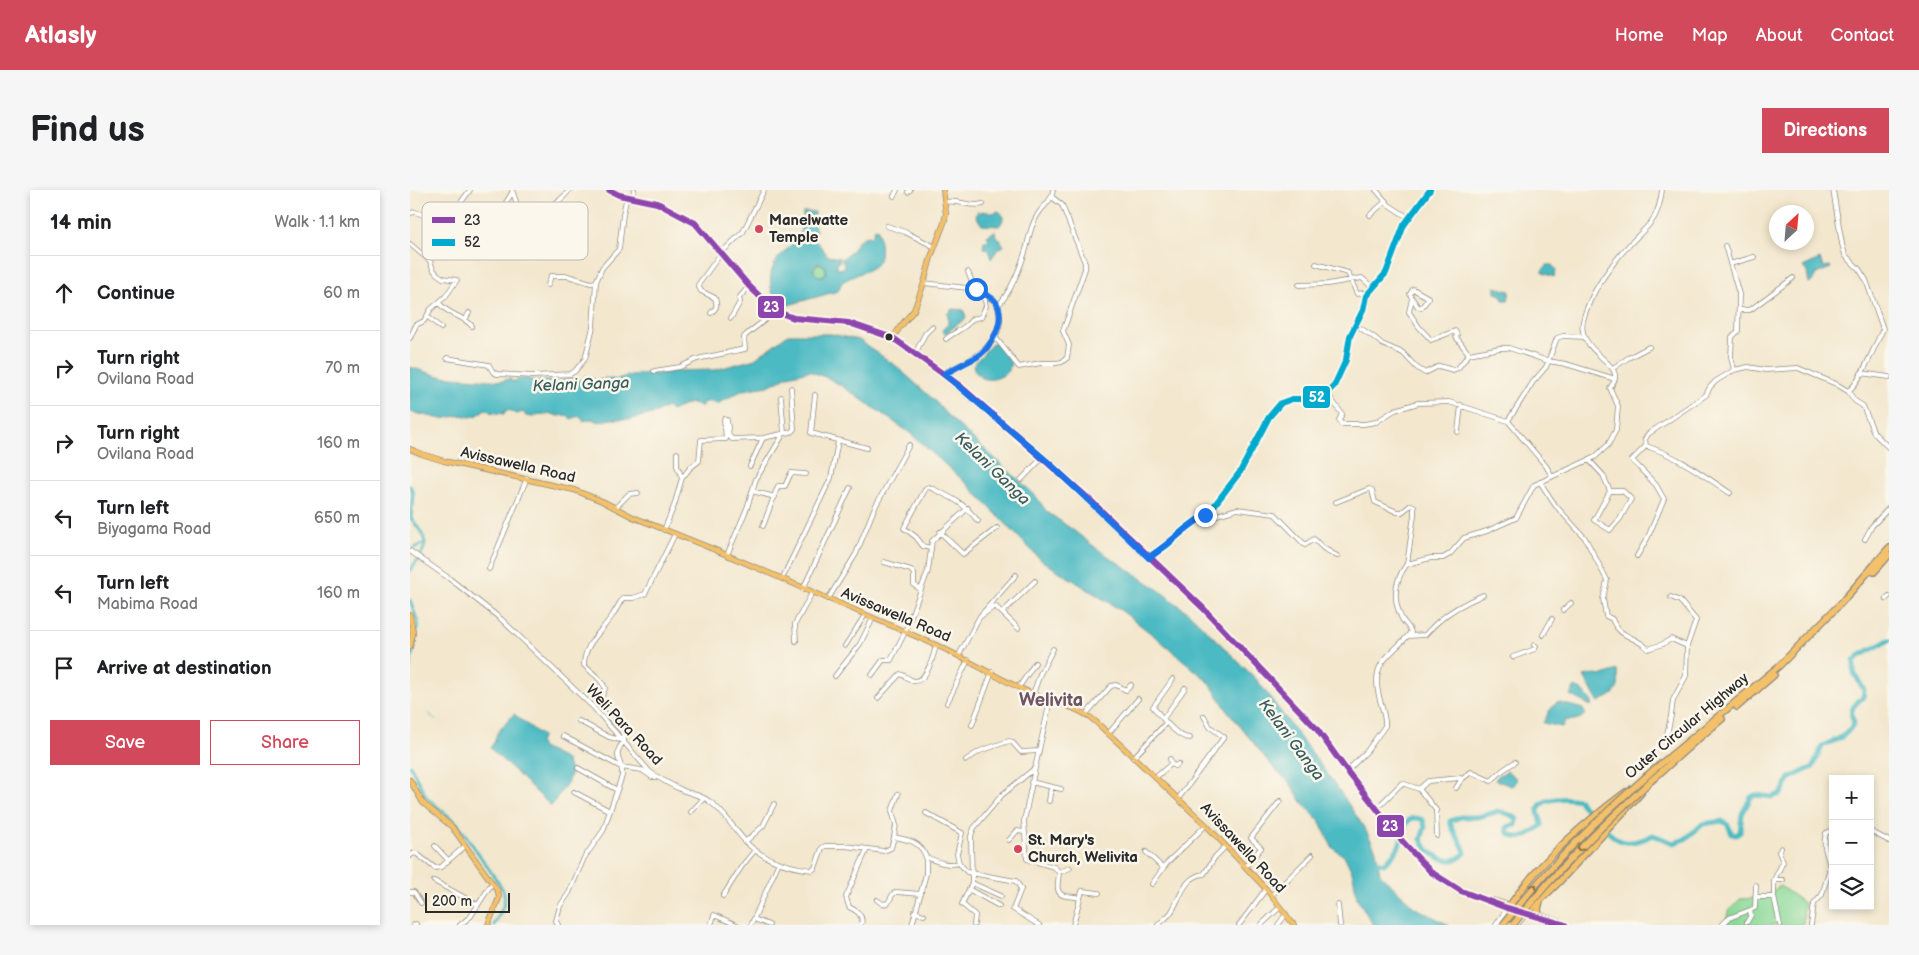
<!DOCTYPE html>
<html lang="en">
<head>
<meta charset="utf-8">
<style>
	:root { --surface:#fff; --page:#f6f6f6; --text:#202124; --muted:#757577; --line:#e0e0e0; --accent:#d1495b }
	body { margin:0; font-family:"Balsamiq Sans",sans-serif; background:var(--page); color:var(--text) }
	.controls { position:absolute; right:15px; bottom:15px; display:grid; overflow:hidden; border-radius:0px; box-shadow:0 2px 8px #0003 }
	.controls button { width:45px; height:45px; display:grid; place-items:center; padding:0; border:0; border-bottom:1px solid var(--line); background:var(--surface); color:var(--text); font:25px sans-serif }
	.compass { position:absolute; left:1359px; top:15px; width:45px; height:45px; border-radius:50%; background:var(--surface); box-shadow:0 2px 8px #0003; rotate:26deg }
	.scale { position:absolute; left:15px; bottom:12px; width:85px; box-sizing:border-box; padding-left:5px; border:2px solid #2b2b2b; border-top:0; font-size:14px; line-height:18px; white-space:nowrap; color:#2b2b2b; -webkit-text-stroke:4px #fbf7ec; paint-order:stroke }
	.stop { position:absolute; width:15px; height:15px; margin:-11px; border:4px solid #1a73e8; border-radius:50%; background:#fff }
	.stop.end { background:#1a73e8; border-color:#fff; box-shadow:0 1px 5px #0008 }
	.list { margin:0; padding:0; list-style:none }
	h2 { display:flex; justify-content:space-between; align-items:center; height:65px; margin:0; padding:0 20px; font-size:21px }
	h2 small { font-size:16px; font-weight:400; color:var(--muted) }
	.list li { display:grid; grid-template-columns:32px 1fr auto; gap:15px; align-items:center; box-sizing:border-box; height:75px; padding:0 20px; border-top:1px solid var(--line) }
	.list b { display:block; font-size:19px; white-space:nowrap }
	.list p { margin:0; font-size:16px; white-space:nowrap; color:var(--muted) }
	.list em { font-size:16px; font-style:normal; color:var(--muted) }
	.actions { display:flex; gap:10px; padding:15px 20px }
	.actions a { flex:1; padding:11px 0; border:1px solid var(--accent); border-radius:0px; text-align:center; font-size:18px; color:var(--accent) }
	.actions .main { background:var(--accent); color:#fff }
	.icon { flex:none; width:28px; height:28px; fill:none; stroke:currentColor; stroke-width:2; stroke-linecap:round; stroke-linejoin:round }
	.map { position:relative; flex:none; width:1479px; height:735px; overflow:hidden; border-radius:0px }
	header { display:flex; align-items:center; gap:30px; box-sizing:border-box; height:70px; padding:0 25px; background:var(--accent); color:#fff }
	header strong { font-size:24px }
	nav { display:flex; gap:28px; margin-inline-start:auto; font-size:18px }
	.intro { display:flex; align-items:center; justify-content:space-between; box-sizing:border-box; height:120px; padding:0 30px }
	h1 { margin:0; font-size:35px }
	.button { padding:12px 22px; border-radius:0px; background:var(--accent); color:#fff; font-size:18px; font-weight:700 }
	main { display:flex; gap:30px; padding:0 30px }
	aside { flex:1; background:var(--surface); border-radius:0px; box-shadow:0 2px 8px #0003 }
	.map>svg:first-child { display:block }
	.green { fill:#8ad998; stroke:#5a8262 }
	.water { fill:#4cbac3; stroke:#3c7277; fill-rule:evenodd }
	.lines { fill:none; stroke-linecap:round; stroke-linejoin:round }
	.stream { stroke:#4cbac3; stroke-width:1 }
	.canal { stroke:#4cbac3; stroke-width:3 }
	.river { stroke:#4cbac3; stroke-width:5 }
	.minor-casing { stroke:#8f897c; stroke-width:5.5 }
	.major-casing { stroke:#8f897c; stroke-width:6 }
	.highway-casing { stroke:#8f897c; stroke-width:8 }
	.minor { stroke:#fff; stroke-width:4 }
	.major { stroke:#f4c16b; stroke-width:4.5 }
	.highway { stroke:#f4c16b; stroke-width:5.5 }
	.highway-bridge-casing { stroke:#8f897c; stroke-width:8; stroke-linecap:butt }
	.highway-bridge { stroke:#f4c16b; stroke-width:5.5 }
	.bus-1-casing { stroke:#fbf7ec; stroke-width:10 }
	.bus-2-casing { stroke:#fbf7ec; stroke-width:10 }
	.bus-1 { stroke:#8e44ad; stroke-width:6 }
	.bus-2 { stroke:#00a9ce; stroke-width:6 }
	.oneway { stroke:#90764b }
	.route { stroke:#1a73e8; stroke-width:6 }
	.poi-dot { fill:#d1495b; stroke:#fbf7ec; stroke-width:2 }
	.bus-dot { fill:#2b2b2b; stroke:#fbf7ec; stroke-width:2 }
	.labels { text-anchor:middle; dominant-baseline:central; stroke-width:5; stroke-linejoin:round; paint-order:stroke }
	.poi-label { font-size:15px; font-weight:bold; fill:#2b2b2b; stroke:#fbf7ec; text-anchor:start }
	.street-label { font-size:15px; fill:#2b2b2b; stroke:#fbf7ec }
	.water-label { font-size:16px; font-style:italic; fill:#375d60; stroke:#fbf7ec }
	.quarter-label { font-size:18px; font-weight:bold; fill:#6f5666; stroke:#fbf7ec }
	.key { fill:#fbf7ec; stroke:#bdbab2; stroke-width:1 }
	.key-label { font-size:14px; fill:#2b2b2b }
	.line-badge { stroke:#fbf7ec; stroke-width:2 }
	.badge-label { font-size:14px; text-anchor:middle; font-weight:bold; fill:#fff }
</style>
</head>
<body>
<header>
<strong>Atlasly</strong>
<nav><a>Home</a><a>Map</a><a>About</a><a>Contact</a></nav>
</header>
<div class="intro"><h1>Find us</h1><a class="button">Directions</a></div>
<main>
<aside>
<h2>14 min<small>Walk · 1.1 km</small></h2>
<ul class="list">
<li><svg class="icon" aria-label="ahead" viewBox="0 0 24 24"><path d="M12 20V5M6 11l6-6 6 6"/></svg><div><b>Continue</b></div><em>60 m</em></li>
<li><svg class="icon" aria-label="right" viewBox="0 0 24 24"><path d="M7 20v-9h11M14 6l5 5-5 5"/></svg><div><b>Turn right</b><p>Ovilana Road</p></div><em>70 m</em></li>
<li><svg class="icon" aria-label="right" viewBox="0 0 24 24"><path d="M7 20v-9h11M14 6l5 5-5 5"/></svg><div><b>Turn right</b><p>Ovilana Road</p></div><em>160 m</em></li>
<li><svg class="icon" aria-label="left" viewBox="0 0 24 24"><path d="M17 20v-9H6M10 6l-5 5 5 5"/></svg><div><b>Turn left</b><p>Biyagama Road</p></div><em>650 m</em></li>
<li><svg class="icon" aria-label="left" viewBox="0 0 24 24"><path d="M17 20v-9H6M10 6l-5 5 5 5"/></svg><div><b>Turn left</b><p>Mabima Road</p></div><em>160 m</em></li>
<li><svg class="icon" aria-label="arrive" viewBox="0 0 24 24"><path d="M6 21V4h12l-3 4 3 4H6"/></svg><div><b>Arrive at destination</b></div></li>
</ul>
<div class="actions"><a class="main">Save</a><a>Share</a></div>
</aside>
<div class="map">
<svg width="1479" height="735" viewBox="0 0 1479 735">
	<rect width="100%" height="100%" fill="#fbf7ec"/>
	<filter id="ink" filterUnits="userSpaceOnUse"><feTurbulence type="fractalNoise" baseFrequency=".02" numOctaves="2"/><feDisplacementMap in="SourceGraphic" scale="10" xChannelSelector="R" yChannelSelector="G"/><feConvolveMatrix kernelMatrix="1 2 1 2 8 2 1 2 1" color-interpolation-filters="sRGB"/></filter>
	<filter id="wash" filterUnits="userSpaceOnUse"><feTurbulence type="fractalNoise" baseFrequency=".0096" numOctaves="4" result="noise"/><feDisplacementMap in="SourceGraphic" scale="20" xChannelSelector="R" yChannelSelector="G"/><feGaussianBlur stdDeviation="1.12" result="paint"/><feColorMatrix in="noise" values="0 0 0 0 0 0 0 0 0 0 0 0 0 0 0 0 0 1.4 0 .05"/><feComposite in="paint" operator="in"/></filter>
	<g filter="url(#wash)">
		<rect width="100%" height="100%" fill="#f3e7cd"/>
		<path class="green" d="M404 80a6 6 0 1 1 12 0a6 6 0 1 1-12 0Z
			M1370,696L1394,713L1393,735H1316L1318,722L1330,709L1353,708Z"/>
		<path class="water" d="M568,20L571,23L572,21L583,23L588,21C595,24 594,31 589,36L572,35L566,26Z
			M393,22H405L404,35L406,40L404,48L418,66L430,68L429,72H427V79L434,78V72H432V68C450,60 441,46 462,46L465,38L468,39C476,83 465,74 432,92L428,101L371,117C357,102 357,81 370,66C377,59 386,51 390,42C393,36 393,28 393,22ZM407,73L415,76L416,82L414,86C408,87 405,85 403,79Z
			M585,41L586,47L589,48L594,56L588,59L581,69L578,59L573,58L574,51H577L579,49L577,46Z
			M1410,69L1413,77L1420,76L1421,78L1406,84L1402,92L1399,93L1397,82L1393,77Z
			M1137,75H1142L1146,80L1144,87L1133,83L1132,80Z
			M1085,97L1100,101L1098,110H1093L1091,105L1085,102Z
			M542,119L554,120L556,128L535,144L532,140L538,134V123Z
			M378,144H421L449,150L486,176L525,211L536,224L626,306L636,321L663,340L686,358L746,398L780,424L847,490L929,600L955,639L966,660L970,684L1004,717L1039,735H964L962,733L947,708L943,684L935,667L922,657L910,632L892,612L880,593L862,576L817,520L799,492L747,448L712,421L631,370L557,294L500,243L432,196L418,188L399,181L378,186L358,196L333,200L307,214C300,212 293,209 291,217L289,215L280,213L261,221L257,217L246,223L222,229H200L188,232L182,229L173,231L172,227L169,226L161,229L158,225L148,226L138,223L136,225L129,224L123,227L116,226L113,222L107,224L99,220L95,221L94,224L80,222L78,220L75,219L68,225L60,227L51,225L32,229L0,222V177L29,186L93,191L100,188L101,191H106L108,188C119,188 127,192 139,191L140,193L164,188L171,191L174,190V187L178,186L185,190H193L195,188L206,190C217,184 230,184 244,183L245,185L251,183H259L261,181L305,180L345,169Z
			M583,153H586C590,159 597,165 600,172C604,185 570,202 563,175Z
			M1207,480C1211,501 1207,504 1188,512L1174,486L1184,484L1190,486Z
			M1165,497L1173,501L1182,512L1181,516L1160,505Z
			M1147,512L1173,519L1175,524C1171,530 1162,531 1156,530L1152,537L1133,533L1140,520Z
			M104,524L133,547L129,552L132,558L156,570L161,583L157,593L141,616L80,558L85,551L87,543Z
			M1097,581L1106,588V592L1102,596L1085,590L1088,586Z"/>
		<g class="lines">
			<path class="stream" d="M18,523L26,530"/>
			<path class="canal" d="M0,296L3,302L1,328C21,354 18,355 0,381
				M4,358L15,353
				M0,410L8,432L0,478
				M0,575L17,608L48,634L92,698C99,710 90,723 84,735"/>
			<path class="river" d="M964,677L968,672L974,674C979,669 986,663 989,656C994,643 994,621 1013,630L1015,637L1011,649C1018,665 1041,679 1055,663C1053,651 1042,644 1040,631L1051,627H1068L1089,621L1103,626L1107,629L1106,635L1097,637V641C1106,654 1122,644 1132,635C1132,629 1127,625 1128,620C1131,606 1159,608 1169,610C1171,617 1177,619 1182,624C1204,647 1209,662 1243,645L1264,653L1275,649L1293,634L1312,631L1318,635L1322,644L1326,645L1330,642L1332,624L1341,607L1345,605L1362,607L1371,604L1380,588L1403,577L1412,556C1426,550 1438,546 1444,532C1438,520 1444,515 1453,507L1454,500L1444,483V471L1449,466L1479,450"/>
		</g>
	</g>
	<g filter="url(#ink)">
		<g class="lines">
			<defs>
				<path id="minor" d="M102,0L107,14L111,20
					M966,0L979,15L999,28
					M1423,0L1432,54L1435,65L1449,79L1456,90L1473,139C1466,153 1450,194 1438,201
					M498,2L500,0
					M484,6L487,0
					M222,7L224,0
					M535,12C549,9 560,18 573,14
					M139,18C146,12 155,8 159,0
					M0,23L5,22L35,32L38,30L60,0
					M960,25L976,11
					M96,34L91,20L102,3
					M477,36L495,42L525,57
					M0,54L20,71L23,79L27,84L33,88L47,90L35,107L21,119L14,131L6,135L0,148
					M1315,56L1329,104L1328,141L1322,147L1321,167L1324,180
					M906,74L938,83L947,104L953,103L956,106
					M1320,74L1344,67
					M558,82C561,90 564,99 572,104C579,108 583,108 588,116
					M514,93L566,99
					M138,95L141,86H158L181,93L186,92
					M889,95L918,94L952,88L963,98
					M1002,108L1000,104L1003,99L1019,108L1011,118L1008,117L1002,108L999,122L1009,137L1021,150L1045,141L1047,145L1046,147L1059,164
					M29,113C38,125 54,126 62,136
					M1329,120H1340L1383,88
					M301,123C308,117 307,115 305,108L291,101L288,95L312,62L333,42L354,0
					M17,126L31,138
					M321,128L330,112L329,108L339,96
					M55,130L59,123
					M946,135L965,148L972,154L993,163L1006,177L1015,183L1029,176L1043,180L1048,178L1059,164L1090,158H1099L1138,171L1156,174L1205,189
					M585,147L609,177L631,173H646L652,172L657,168L659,155L653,141L675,79V73L652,15L642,7
					M536,149C544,142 557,138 562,129L571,127L576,116L574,105
					M505,164L515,144L522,137
					M37,168L79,175L83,182L87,184L124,186L160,184L165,181L175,169L183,137L186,92L192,78L209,59L213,24L217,6
					M1203,178L1218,168L1239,157
					M244,181L270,177L287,169L335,159L334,147C344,137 356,131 365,121
					M534,183C555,173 587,159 590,132C590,126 589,121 588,116C602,100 611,76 617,56C619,46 621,35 627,26C632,16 642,12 643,0
					M1451,183L1479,187
					M917,203L932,224L929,230L931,234H954L966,232L985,220L1008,213L1039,212L1098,231L1136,276L1142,286
					M405,205L401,243L457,258
					M371,207L374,243
					M317,230L319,246L322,249L353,248L381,242L384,239L381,198
					M1098,231L1123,192L1136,177L1147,148L1153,146L1174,147
					M1048,242L1051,215
					M267,263V276L272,288
					M1179,270L1193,285L1200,301
					M340,276L353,248
					M611,290L633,267
					M1130,292L1145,315L1175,348L1197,390L1193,409L1196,426L1202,429C1210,449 1225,445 1238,459L1253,454L1261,449L1277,456L1276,486L1263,510L1261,526L1256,549
					M342,301L365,307
					M1200,301H1213L1221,309L1210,329L1200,340L1184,330Z
					M1320,303C1293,285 1268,266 1236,256L1235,249L1238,244L1296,205L1300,197L1306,191L1324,180L1338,177L1356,180L1388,178L1426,194L1438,201L1445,211L1453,216L1464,243L1479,258
					M926,312L959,299L962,300L965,312L987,322H992L1001,315L1004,316V325L997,374
					M205,318L219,304L228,303
					M795,325H807L827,319L865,324L895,355L904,349L913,358L927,366
					M353,336L368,296H375L381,283L396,284
					M254,340L264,316L272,288L280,278L289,271L291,250L316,249L314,229
					M530,342L553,364L587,338
					M1455,349L1462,336L1479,318
					M520,358L513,356L506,347L494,338L516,298L519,297C542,308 552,311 568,331
					M0,361L40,389L91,429L183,517L240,582C250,589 263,596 274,601C282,604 291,605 299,611C314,621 323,638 335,651C351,669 379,677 402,680L405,678L412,658L415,656H435L474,661L481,658L484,647C499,650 510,651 516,667C528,672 537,676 549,673L557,682L561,683L606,691L611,699L603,719L629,735
					M317,365L337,318L346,289L374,243
					M1227,366L1238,347L1254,309L1246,295L1222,270L1236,256
					M474,372L501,380L504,384V395L510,399
					M79,379L117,288
					M372,389L421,288L428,251
					M393,399L440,298
					M1261,407L1270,411L1286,430L1277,456
					M418,409L446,364L464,319L499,255
					M1476,409L1479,406
					M1153,420L1161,413
					M593,422L625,391
					M571,426L585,416L608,438
					M1133,445L1142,429
					M998,446L1015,445C1020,440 1024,435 1029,431C1041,420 1059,411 1073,405
					M386,451L385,434L402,403
					M435,456L455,425
					M549,465L570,426L606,385
					M1103,467L1125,459L1126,456L1124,455
					M462,485L473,470H481L495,442L518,381L522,351L558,318
					M425,486L450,454L463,428
					M763,489L743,517C751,526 767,548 780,548
					M609,497L625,473
					M623,504L630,484L643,459
					M468,508L490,484C495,485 499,490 504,491C517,492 524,464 526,455
					M537,513L558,470
					M676,524L701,496L706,495L716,500L721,495
					M753,529L775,498
					M169,531L199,547L214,551
					M562,535L582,482
					M698,544L728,509
					M153,546L211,577L232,580L242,587H247
					M214,551C216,535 191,527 190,513C190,508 194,503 195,498C191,487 181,483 174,475C174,454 191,442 202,426C206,420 209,414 213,408H223L235,404L265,344
					M723,568L756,533
					M556,570L570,561L599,551L602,552L611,562L629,561
					M761,574L765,576L768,574
					M168,578L207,600
					M625,578L614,631L617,669L644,677L649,682L660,678
					M937,581L957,561L975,536C976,527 971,516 969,506C960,470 982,466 1001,442C999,436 995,434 992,429C982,409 984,391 997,374L1021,368H1033L1040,364L1054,348L1077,341L1106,328L1124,295L1185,267L1198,255L1206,240L1208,216L1200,198C1202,195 1205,191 1205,188C1208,171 1167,160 1173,131C1179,104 1203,71 1223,51C1230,43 1240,36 1245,26C1249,18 1251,9 1252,0
					M745,588L761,574L760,569
					M1051,590L1061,582L1081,591L1093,580L1105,572
					M621,592L651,599
					M1009,599L1018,591L1050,588L1051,590L1046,598
					M164,602L200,621
					M768,609L814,547L800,537L794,526
					M639,611L641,597
					M967,618L992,593L1009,599L1026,620L1027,646
					M281,622L294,608
					M516,623L552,643L547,664L549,673
					M1460,646L1462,642L1479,651
					M484,647L486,635L482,621L488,604
					M599,650L607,641L614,642
					M335,652L353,636L364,614
					M25,656L38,670
					M736,662L752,677L755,676
					M0,666L4,663L7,664L25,678L31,677L55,656
					M836,676L851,658L841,648L870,611
					M649,682C649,691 643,704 656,706C661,707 664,706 669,708
					M1364,690H1373
					M24,691L68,715
					M562,693L591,706
					M742,694L757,673L796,635
					M560,700L589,716
					M0,702H4L11,713
					M862,705L902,665
					M313,706L332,676L345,660
					M1345,707H1364V690L1373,672L1369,662L1371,658
					M1364,707L1370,735
					M467,710L473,714L478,713L483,704L486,702L511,704
					M928,715L930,735
					M504,722L514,725
					M344,729L359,735
					M1337,732L1341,725L1340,720L1345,718L1346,695
					M4,735L6,734
					M50,735L61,726L82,693
					M148,735L146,731L150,716L159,703L174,668L193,641L212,586C214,570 200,568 214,551
					M301,735L304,725L327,735
					M341,735L369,672
					M451,735C454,725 447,721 439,717L436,707L457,659
					M502,735L516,684V667
					M564,735L565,725L552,714L562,693L561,646L564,638L592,605L625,578L640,511
					M663,735L672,701L689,703
					M748,735C753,730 758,727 762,721C771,706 775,686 794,684L805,667L816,656
					M829,735L856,699
					M851,735L870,717
					M868,735L876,724
					M1086,735L1099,716
					M1107,735L1115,725
					M1312,735L1319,728L1340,720
					M1401,735L1404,714L1412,705L1419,681C1421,666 1411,662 1416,643L1423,640"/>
				<path id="major" d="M199,0L209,5L247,13L285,33L339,96L365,121L384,128L439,133L483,148L550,196L680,310L793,418L906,538L937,581L993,652L1021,682L1051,701L1097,718L1155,735
					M483,148L490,137L504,120L514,93L521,67L534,33L536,24L533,0
					M0,259L12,264L34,271L164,300L192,311L223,327L303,359L526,455C559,470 590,490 623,504C644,513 668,516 686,532L796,635L856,699L884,735
					M739,367L757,355L775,339L800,321L830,282L859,227L871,213L882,209H903L917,203L924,196L936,170L940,146L953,120L956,106L976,83L994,35L1020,0
					M0,425L3,443L0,457
					M0,590L13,613L42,637L88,701L89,708L78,735
					M1083,710L1149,731"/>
				<path id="highway" d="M1464,382L1479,365
					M1327,517L1364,485
					M1235,587L1369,476L1431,413L1479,358
					M1242,590L1282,554L1312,529
					M1100,715C1131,670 1173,634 1216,602
					M1119,721L1149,692L1231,603
					M1129,725L1128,719L1130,711"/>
			</defs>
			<use href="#minor" class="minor-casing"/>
			<use href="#major" class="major-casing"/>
			<use href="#highway" class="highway-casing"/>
			<use href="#minor" class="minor"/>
			<use href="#major" class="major"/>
			<use href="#highway" class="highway"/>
			<defs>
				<path id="highway-bridge" d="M1093,735C1136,679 1186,630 1239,584
					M1103,735C1145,681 1194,634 1244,588"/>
			</defs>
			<use href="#highway-bridge" class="highway-bridge-casing"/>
			<use href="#highway-bridge" class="highway-bridge"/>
			<defs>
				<path id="bus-1" d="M199,0L209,5L247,13L285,33L339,96L365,121L384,128L439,133L483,148L550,196L680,310L793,418L906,538L937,581L993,652L1021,682L1051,701L1097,718L1155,735"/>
				<path id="bus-2" d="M739,367L757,355L775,339L800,321L830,282L859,227L871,213L882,209H903L917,203L924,196L936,170L940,146L953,120L956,106L976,83L994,35L1020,0"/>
			</defs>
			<use href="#bus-1" class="bus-1-casing"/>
			<use href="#bus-2" class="bus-2-casing"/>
			<use href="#bus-1" class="bus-1"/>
			<use href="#bus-2" class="bus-2"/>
		</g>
		<defs><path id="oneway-chevron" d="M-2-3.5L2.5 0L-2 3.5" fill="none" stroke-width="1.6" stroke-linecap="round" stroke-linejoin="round" transform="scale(1.25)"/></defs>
		<g class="oneway">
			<use href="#oneway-chevron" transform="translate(1170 658) rotate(134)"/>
			<use href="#oneway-chevron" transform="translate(1124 697) rotate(-49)"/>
		</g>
	</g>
	<g class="lines" filter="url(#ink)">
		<path class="route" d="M566,99C572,104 580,105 585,111C598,128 581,160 565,168C554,173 544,179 534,184L639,273L739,368C758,354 775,338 795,325"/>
	</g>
	<g class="poi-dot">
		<circle cx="349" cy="39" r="5"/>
		<circle cx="608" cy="659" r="5"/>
	</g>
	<circle class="bus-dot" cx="479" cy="147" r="4.5"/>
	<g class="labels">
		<g class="poi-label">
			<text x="359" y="30">Manelwatte<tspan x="359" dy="17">Temple</tspan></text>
			<text x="618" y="650">St. Mary's<tspan x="618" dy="17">Church, Welivita</tspan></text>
		</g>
		<g class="street-label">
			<text transform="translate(108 275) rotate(13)">Avissawella Road</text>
			<text transform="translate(486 425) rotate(23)">Avissawella Road</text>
			<text transform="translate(214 535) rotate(47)">Weli Para Road</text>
			<text transform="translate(1277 536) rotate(-40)">Outer Circular Highway</text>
			<text transform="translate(833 658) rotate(47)">Avissawella Road</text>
		</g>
		<g class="water-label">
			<text transform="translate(171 195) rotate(-2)">Kelani Ganga</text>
			<text transform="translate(582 279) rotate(44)">Kelani Ganga</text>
			<text transform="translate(881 550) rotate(53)">Kelani Ganga</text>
		</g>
		<g class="quarter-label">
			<text x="641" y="510">Welivita</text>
		</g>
	</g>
	<rect x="12" y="12" width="166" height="58" rx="8" class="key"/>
	<rect x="22" y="27" width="23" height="6" fill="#8e44ad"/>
	<rect x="22" y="49" width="23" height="7" fill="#00a9ce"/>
	<g class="key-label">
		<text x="54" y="35">23</text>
		<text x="54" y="57">52</text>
	</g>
	<g class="line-badge">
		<rect x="347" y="105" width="28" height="24" rx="5" fill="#8e44ad"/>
		<rect x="892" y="195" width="29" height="24" rx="5" fill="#00a9ce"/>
		<rect x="966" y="624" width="29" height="24" rx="5" fill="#8e44ad"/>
	</g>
	<g class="badge-label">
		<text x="361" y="122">23</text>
		<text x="907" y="212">52</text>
		<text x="980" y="641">23</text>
	</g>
</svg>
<div class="controls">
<button>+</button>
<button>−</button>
<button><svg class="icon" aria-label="layers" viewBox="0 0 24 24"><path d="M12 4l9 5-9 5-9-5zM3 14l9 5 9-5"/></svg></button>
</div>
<svg class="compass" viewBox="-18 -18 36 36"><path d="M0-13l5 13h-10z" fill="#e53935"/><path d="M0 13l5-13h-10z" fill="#757577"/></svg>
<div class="scale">200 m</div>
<div class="stop" style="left:566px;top:99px"></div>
<div class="stop end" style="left:795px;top:325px"></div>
</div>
</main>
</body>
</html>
